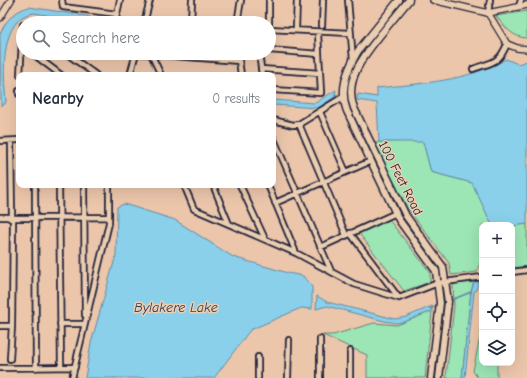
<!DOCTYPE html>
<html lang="en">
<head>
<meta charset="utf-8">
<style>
	:root { --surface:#fff; --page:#f2f2f3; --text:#1f2937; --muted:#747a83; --line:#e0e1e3 }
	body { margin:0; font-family:"Comic Neue",sans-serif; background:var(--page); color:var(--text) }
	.controls { position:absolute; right:12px; bottom:12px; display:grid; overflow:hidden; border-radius:8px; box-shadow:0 4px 16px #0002 }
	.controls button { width:36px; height:36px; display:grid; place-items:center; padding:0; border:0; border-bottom:1px solid var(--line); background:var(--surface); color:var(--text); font:20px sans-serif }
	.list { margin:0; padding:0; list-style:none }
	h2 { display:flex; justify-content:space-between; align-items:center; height:52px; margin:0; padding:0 16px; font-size:17px }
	h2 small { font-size:13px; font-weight:400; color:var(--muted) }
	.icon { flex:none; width:22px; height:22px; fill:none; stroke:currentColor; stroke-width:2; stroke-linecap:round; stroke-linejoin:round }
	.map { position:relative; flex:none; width:527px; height:378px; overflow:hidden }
	.search { position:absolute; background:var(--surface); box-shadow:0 4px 16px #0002; left:16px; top:16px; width:260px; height:44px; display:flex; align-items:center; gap:10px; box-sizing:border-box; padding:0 14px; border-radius:22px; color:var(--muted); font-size:15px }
	.panel { position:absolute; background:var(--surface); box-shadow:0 4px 16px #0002; left:16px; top:72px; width:260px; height:116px; border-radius:8px }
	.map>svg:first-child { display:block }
	.green { fill:#9ce5b4; stroke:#5f8478 }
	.water { fill:#8ad0eb; stroke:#608aa5 }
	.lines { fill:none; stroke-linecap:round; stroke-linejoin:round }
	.stream { stroke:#608aa5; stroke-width:1.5 }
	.minor-casing { stroke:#22223b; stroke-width:8 }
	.tertiary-casing { stroke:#22223b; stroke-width:8 }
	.secondary-casing { stroke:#22223b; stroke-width:9 }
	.minor { stroke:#ebceb1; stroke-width:4.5 }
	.tertiary { stroke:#ebceb1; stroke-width:5.5 }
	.secondary { stroke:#ebceb1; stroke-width:6 }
	.labels { text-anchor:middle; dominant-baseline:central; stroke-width:3; stroke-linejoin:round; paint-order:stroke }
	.street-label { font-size:13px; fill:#22223b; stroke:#ebceb1 }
	.water-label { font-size:14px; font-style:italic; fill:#323c55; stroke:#ebceb1 }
</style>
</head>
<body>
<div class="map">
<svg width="527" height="378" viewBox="0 0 527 378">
	<rect width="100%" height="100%" fill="#ebc6ab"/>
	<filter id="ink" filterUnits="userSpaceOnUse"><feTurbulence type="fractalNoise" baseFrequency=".025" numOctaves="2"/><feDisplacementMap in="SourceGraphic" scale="8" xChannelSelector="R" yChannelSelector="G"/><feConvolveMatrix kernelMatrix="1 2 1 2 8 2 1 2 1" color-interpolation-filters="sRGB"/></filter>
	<g filter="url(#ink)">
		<path class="green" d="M527,11V38C513,38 504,26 496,16Z
			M423,141L431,172L473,183L492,225H482V257L477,272L451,275L449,263L408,209L374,144L379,142Z
			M389,220L430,272V282L404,291L358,232Z
			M527,224V266L512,268V226Z
			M474,282L471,292L462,378H446L454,306L453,284Z
			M432,311L425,378H367V355L323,335H333L374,323L397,325Z
			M482,317V363H497V378H478L473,371L481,332Z"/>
		<path class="water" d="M29,7L87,16L104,23H91L34,13C0,17 3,72 6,101L5,104L1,106L0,34C6,20 14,11 29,7Z
			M506,59L518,64L527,61V224L512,226V225H492L472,183L431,172L423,142H379L377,103L357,100L358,94L377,97V88C423,83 465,82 506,59Z
			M336,90L335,97L318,108L273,105V100L315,103Z
			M124,204L175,220L233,257L288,273L303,276L312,287V309L301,308L250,330L214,378H85L91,343L116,255L117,207Z
			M479,281L476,290L474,292L465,377L462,378L471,292L474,282Z
			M317,296L327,302L395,319L406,317L432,306V311L404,322L396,323L384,321L327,306L316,309Z"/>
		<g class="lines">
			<path class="stream" d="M133,68L137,75
				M334,95H342
				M449,301L471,292
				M430,309L438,305"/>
			<defs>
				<path id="minor" d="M62,0L63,7L117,14
					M348,0L353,60
					M519,6L521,0
					M488,13L490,0
					M115,23L120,0
					M144,23L150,0
					M191,23L192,0
					M237,23L241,0
					M269,23V0
					M322,26L323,0
					M296,28L297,0
					M269,29L350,33
					M269,50L319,54
					M32,53L61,75
					M66,53L96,75
					M238,53L241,75
					M259,53L262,75
					M151,54L161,75
					M261,69L320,73
					M473,69C492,62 499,64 507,44
					M20,75L23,25
					M130,75L136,53L239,61
					M273,90L321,93L318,33
					M19,91V94
					M320,112L346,172
					M273,120L293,125L299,124L343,97
					M299,124L346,235
					M273,137L331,271
					M0,141L19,140
					M11,141L12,218L109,217
					M35,185L36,368
					M59,185L61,367
					M84,185L85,315
					M184,185L194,209L296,253L354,284L399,298L438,283L482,277
					M213,185L229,224
					M240,185L265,239
					M268,185L296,253
					M275,203L371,161
					M0,217H8L13,220L12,326L10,359
					M350,233L399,298
					M321,247L396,213
					M512,272L527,270
					M60,324H85
					M0,326H12
					M350,351V378
					M258,357V378
					M0,368L75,367
					M72,378L109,223V185
					M288,378L289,340
					M320,378V339"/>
				<path id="tertiary" d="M433,0L488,13L507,44L517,48L527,49
					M488,13L527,5
					M0,18L11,0"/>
				<path id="secondary" d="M399,0L358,51C347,70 339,90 347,111L399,220L436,271L440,303L431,378
					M409,0C400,11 390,23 381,34C365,54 343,80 354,108L406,216L443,267L448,302L439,378"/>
			</defs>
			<use href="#minor" class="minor-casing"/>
			<use href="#tertiary" class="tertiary-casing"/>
			<use href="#secondary" class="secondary-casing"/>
			<use href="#minor" class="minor"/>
			<use href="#tertiary" class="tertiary"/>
			<use href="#secondary" class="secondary"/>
		</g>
	</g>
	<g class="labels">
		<g class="street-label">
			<text transform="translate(401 178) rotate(63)">100 Feet Road</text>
		</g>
		<g class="water-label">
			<text x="176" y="307">Bylakere Lake</text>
		</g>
	</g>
</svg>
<div class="controls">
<button>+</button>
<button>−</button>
<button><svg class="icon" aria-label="locate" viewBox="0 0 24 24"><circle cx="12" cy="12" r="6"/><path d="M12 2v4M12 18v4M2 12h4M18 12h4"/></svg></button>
<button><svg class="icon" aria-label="layers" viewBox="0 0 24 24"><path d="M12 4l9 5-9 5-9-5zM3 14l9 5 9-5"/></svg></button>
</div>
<div class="search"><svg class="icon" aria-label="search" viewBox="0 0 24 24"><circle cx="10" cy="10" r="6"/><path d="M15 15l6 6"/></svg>Search here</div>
<section class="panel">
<h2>Nearby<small>0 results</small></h2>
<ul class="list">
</ul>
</section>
</div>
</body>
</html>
